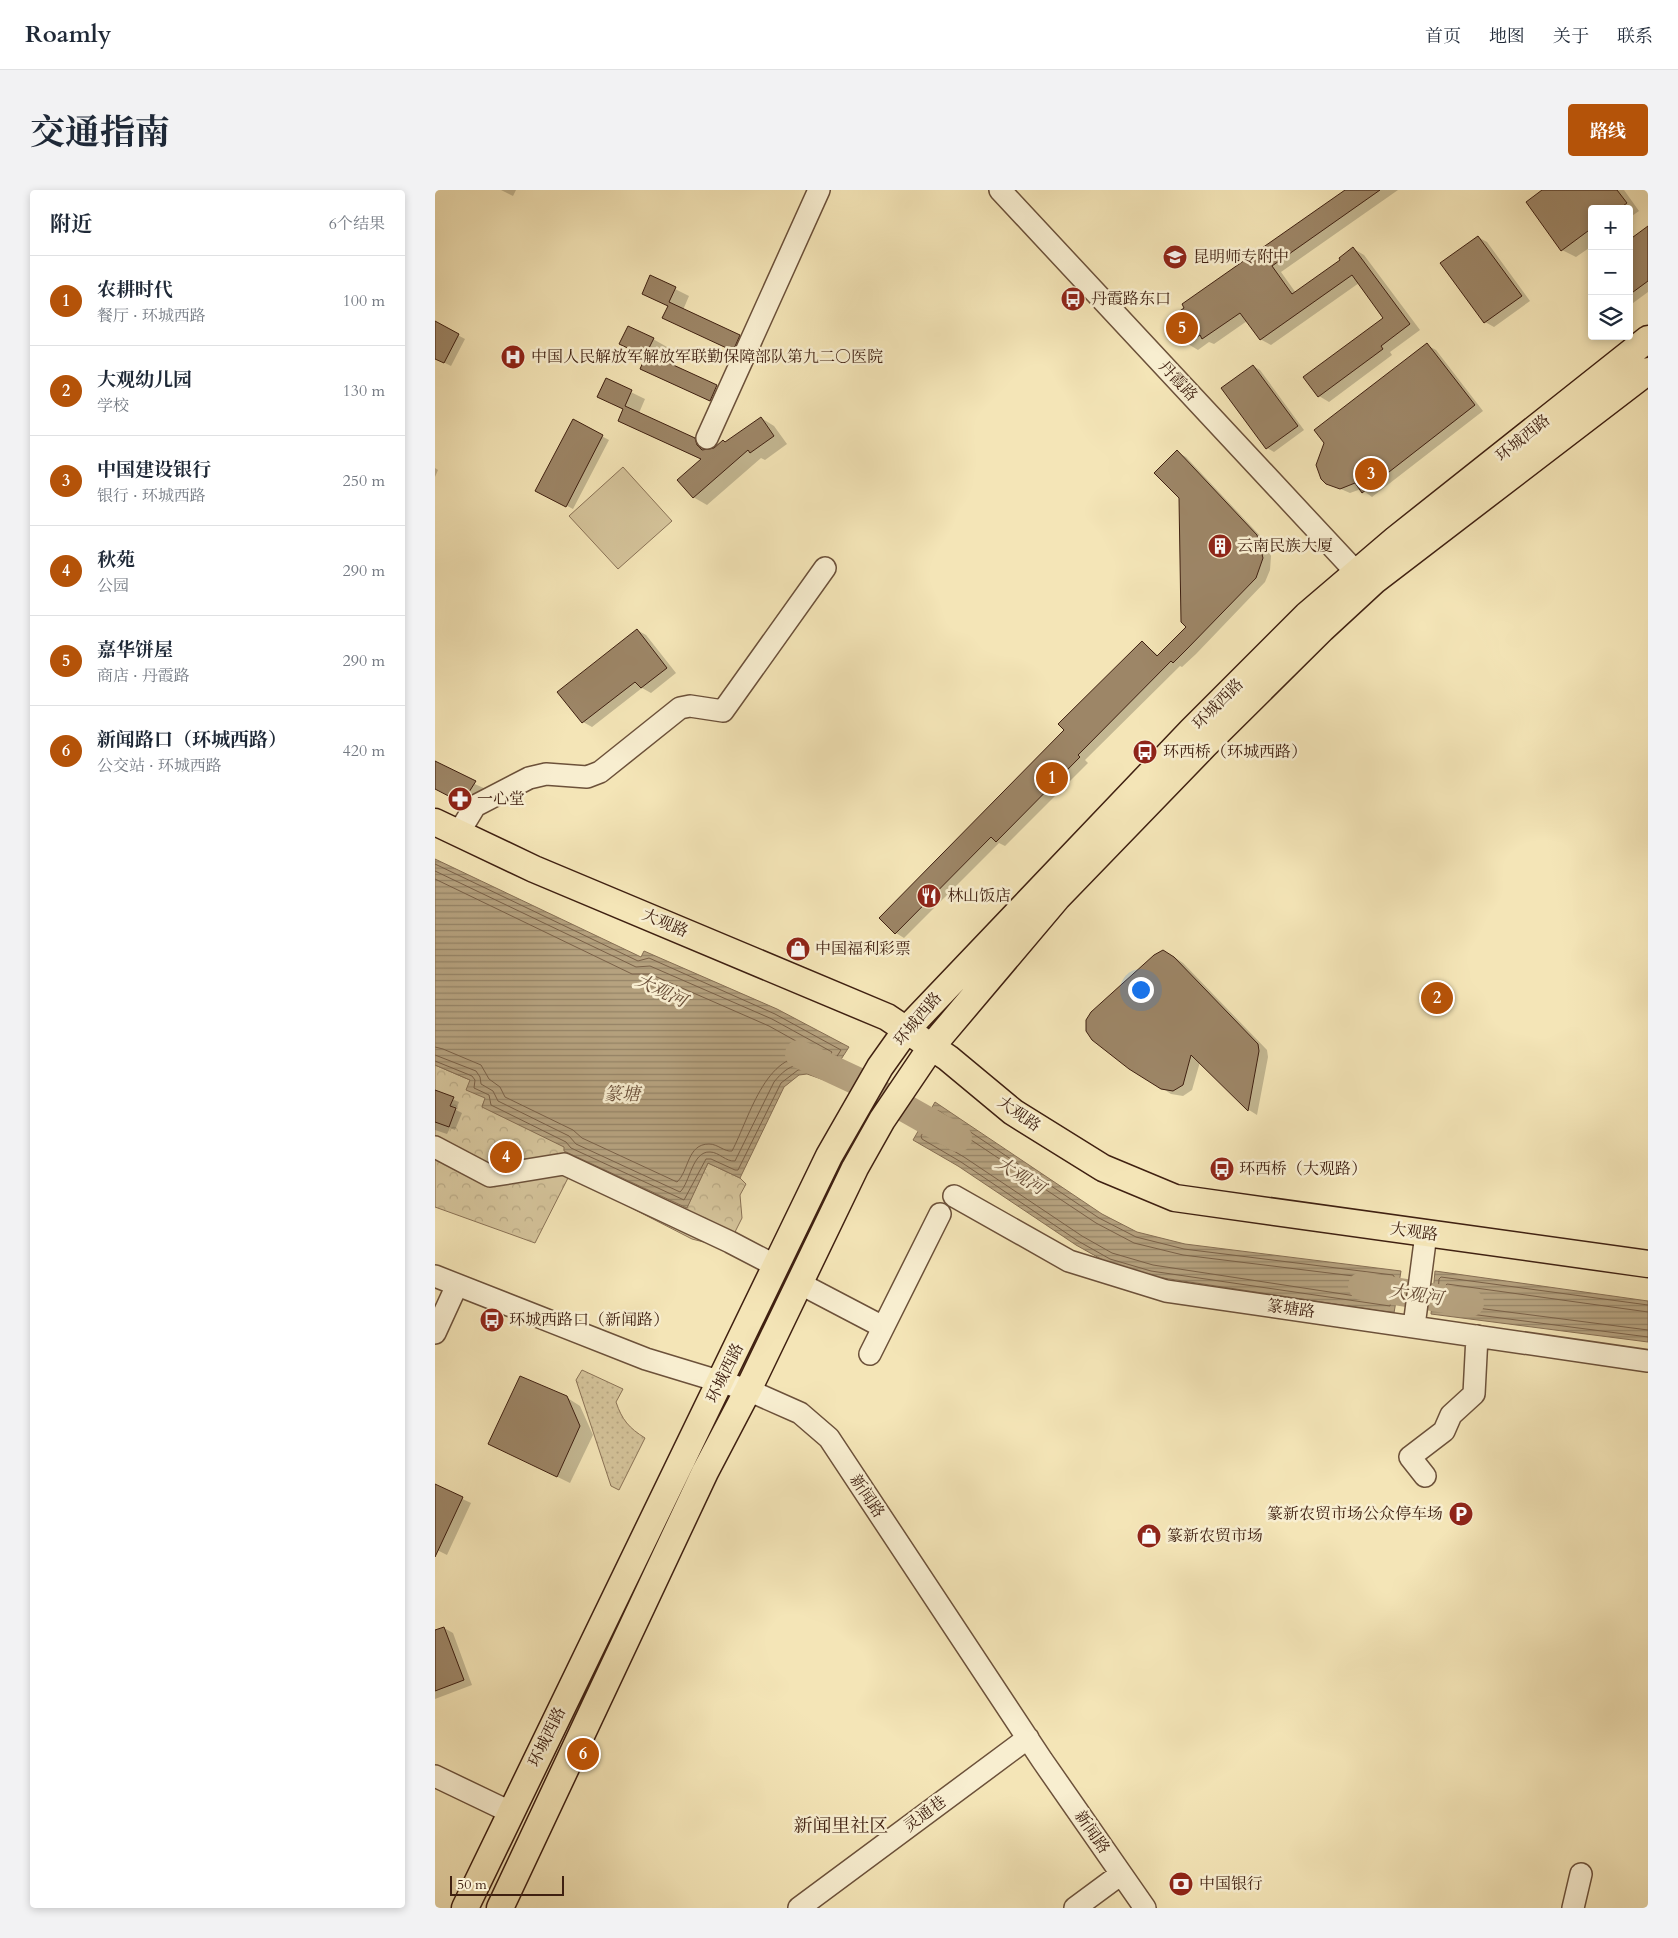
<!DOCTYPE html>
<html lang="zh">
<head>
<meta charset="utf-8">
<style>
	:root { --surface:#fff; --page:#f2f2f3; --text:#1f2937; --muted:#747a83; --line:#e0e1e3; --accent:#b45309 }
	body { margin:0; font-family:Cardo,"Noto Serif SC",serif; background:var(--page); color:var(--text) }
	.controls { position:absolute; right:15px; top:15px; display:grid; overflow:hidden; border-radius:5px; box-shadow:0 2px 8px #0003 }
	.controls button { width:45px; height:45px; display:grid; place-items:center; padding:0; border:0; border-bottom:1px solid var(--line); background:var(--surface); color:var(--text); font:25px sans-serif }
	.scale { position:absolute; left:15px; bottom:12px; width:114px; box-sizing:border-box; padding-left:5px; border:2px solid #3f2011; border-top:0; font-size:14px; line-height:18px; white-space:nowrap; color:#3f2011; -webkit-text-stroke:4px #f8eed0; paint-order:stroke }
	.you { position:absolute; left:705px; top:799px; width:18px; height:18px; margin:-12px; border:4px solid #fff; border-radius:50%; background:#1a73e8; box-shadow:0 0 0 8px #1a73e833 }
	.badge { display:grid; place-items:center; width:32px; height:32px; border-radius:50%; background:var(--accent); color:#fff; font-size:16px; font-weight:700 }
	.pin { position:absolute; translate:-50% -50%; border:2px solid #fff; box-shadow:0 1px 5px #0006 }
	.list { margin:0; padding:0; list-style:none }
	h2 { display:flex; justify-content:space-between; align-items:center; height:65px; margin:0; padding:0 20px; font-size:21px }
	h2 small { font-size:16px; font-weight:400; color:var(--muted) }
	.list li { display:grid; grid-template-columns:32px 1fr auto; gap:15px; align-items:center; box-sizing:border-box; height:90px; padding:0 20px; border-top:1px solid var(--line) }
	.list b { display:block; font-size:19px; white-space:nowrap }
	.list p { margin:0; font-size:16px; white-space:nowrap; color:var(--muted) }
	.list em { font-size:16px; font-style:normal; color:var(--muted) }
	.icon { flex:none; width:28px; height:28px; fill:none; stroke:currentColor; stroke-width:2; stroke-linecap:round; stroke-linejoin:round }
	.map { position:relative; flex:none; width:1213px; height:1718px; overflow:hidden; border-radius:5px }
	header { display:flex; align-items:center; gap:30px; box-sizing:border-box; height:70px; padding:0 25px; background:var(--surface); border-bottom:1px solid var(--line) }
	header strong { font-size:24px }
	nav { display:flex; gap:28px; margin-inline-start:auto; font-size:18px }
	.intro { display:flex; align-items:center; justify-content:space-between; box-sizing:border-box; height:120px; padding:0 30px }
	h1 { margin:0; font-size:35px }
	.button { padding:12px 22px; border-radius:5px; background:var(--accent); color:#fff; font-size:18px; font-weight:700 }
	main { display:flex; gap:30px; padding:0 30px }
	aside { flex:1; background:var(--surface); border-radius:5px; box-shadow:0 2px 8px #0003 }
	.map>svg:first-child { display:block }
	.grass { fill:url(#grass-dots); stroke:#8a7256 }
	.park { fill:url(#park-crowns); stroke:#8a7256 }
	.pitch { fill:#d5c49b; stroke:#8a7256 }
	.water { fill:url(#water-rules); stroke:#866e53 }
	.shadow { fill:#0003 }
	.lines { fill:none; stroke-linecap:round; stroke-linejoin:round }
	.shore { stroke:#7a6148; stroke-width:1 }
	.river { stroke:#b6a27f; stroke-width:28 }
	.building { fill:#9d8667; stroke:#3f2011 }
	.minor-casing { stroke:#6c513a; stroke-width:24 }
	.major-casing { stroke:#3f2011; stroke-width:29 }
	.minor { stroke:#f8eed0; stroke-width:21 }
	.major { stroke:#f4e5b7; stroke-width:26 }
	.labels { text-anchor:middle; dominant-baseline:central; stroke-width:5; stroke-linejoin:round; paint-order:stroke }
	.poi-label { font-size:16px; fill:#3f2011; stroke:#f8eed0; text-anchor:start }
	.street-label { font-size:16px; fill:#3f2011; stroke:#f8eed0 }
	.water-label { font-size:18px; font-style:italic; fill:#694e38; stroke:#f8eed0 }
	.quarter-label { font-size:19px; fill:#3f2011; stroke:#f8eed0 }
</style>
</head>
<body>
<header>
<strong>Roamly</strong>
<nav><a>首页</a><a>地图</a><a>关于</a><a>联系</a></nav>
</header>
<div class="intro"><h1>交通指南</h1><a class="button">路线</a></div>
<main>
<aside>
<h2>附近<small>6个结果</small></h2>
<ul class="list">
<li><span class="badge">1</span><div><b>农耕时代</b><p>餐厅 · 环城西路</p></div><em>100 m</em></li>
<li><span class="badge">2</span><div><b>大观幼儿园</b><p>学校</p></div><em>130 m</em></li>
<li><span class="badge">3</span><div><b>中国建设银行</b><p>银行 · 环城西路</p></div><em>250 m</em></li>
<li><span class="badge">4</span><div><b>秋苑</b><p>公园</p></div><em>290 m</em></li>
<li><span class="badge">5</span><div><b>嘉华饼屋</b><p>商店 · 丹霞路</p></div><em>290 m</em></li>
<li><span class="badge">6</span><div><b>新闻路口（环城西路）</b><p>公交站 · 环城西路</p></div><em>420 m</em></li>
</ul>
</aside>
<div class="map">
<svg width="1213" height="1718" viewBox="0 0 1213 1718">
	<defs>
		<pattern id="grass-dots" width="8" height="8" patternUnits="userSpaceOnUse" patternTransform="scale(1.25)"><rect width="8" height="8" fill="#d5c49b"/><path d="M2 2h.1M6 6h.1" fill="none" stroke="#b8a884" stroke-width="1.8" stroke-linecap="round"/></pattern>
		<pattern id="park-crowns" width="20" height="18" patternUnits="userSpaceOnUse" patternTransform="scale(1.25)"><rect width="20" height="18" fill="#d5c49b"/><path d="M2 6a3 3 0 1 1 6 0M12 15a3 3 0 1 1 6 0" fill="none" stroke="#b8a884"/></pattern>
		<pattern id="water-rules" width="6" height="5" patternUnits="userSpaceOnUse" patternTransform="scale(1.25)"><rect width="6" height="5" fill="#b6a27f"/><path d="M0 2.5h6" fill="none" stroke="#958467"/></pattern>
	</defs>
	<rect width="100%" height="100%" fill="#f4e5b7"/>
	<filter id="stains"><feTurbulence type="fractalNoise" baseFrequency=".004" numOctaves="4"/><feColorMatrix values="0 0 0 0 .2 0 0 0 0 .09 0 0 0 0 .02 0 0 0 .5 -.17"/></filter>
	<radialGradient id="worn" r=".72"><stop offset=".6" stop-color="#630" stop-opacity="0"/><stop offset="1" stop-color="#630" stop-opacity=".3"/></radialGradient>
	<path class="grass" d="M147,1180L188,1199L181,1212C187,1230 194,1238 210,1248L184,1300L176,1296L141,1190Z"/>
	<path class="park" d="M0,875L35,890L51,908L47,916L130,957L129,960L252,1017L273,973L305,988L311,994L305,1005L307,1028L292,1058L257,1049L134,986L100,1053L0,1017Z"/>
	<path class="pitch" d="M188,277L237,331L183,379L134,326Z"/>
	<path class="water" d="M0,669L206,767L209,761L342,819L414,857L392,891L372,884L364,885L349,897L305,988L273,973L252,1018L129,961V957L47,917L50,908L31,900L35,890L0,875Z
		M500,912L667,1024L702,1042L750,1054L966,1081L959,1123L715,1086L673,1073L641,1055L523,976L478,950Z
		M1000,1081L1213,1111V1152L996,1124Z"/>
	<path class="shadow" d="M66,0H81L78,6Z
		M913,0H963L846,82L861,103L907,70L919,59L929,65L985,140L955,162L957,165L894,212L884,206L950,128L924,93L836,155L825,149L812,131L779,154L774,152L763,160L753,154L735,129Z
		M1109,0H1189L1204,21L1194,28V19H1157V56L1141,67L1127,60Z
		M1213,38V102L1194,116V52Z
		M1043,47L1052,52L1095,111L1059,137L1050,132Z
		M216,87L254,106L248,120L318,154L312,167L229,128L234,117L208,103Z
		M0,133L30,149L16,176L0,168Z
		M218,149L232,157L225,171L295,204L289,217L220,186L217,168L186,154Z
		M992,155L1001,160L1048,221L937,307L926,299L915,303L892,293Z
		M818,176L825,180L869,240L839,262L832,258L788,199Z
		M171,190L210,209L204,223L259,249L273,257L274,260L291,253L326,228L339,236L352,254L330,270L326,268L272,315L258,307L267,270L184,231L189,220L164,206Z
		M138,231L174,250L138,319L102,300Z
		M742,262L751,267L830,351L836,366L835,380L830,392L761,464L747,477L745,476L650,570L653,573L570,656L564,653L469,748L461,743L707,452L724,466L753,437Z
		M0,278L3,280L0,287Z
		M202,440L211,445L241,483L216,503L207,498L157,537L148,532L124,502Z
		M0,576L53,600L41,619L0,599Z
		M738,766L748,773L832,860L833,867L822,925L814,920L765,872L757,900L748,906L736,904L727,898Z
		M0,902L24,912L21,920L27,923L20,940L15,938L12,944L0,940Z
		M131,1207L145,1216L158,1245L135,1293L55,1254Z
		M0,1296L36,1313L12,1365L0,1359Z
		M9,1438L18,1443L37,1495L0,1509V1441Z"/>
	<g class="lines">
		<path class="shore" d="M0,674L203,771L214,768L340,824L406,860L390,885L373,879L363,880L346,893L303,980H300L276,969H271L249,1010L136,958L131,952L56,915L54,905L39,898L40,890L37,886L0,871
			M0,681L201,777L215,776L337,829L397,862L387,877C365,873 355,872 339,892L300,971C291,972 284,962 275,962C257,961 255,993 245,1002L141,954L134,946L63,911L58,901L46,894L45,887L41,881L0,865
			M0,689L197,784H215L334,836L386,865L383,868C332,854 315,927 297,961C289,962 283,954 274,954C252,954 254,981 242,992L147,948L138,940L70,907L65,897L54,889L46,875L8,859L0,857
			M504,921L664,1028L701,1047L749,1059L958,1085L960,1088L955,1116L716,1081L675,1069L643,1051L526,972L487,949L486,946L500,922Z
			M503,930H506L661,1033L699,1053L748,1065L951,1090L952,1093L950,1109L947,1110L718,1075L677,1063L647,1046L529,967L495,947V944Z
			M1213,1115L1006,1087L1004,1089L1002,1117L1004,1120L1213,1147
			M1213,1122L1012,1094L1010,1096L1008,1112L1011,1114L1213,1140"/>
		<path class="river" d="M364,864L422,891L523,948
			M927,1096L1035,1113"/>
	</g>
	<path class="building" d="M910,0H945L837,76L857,104L905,70L904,68L918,57L975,134L946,156L948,159L883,207L868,187L948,128L917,85L825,150L805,123L767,149L765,145L752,154L733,129L749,118L747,114Z
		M1107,0H1182L1192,13L1184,19H1157V38L1126,61L1091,12Z
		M1213,36V91L1194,105V50Z
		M1043,46L1087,106L1049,133L1005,73Z
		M215,85L241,97L234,112L305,145L298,161L227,128L233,116L207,104Z
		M0,131L24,144L9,173L0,169Z
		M193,136L219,148L210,166L184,154Z
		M992,153L1040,215L927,303L920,293L905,299L891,294L886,289L881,275L889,253L879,240Z
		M212,163L282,195L275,211L205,179Z
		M818,175L863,236L831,259L786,198Z
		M171,188L197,200L190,216L260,248L262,255L267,260L279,258L288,250L290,252L326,227L339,246L315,263L313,260L258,308L242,290L266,269L183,231L188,219L162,207Z
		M138,229L168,245L131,317L100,301Z
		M742,260L822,345L828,368L821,388L752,459L738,473L736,471L643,565L645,567L561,652L556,647L460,744L444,728L629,540L623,534L707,451L722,466L751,437L746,432L744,308L719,283Z
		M202,439L232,478L206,498L200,492L147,533L122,502Z
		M0,571L41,591L27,613L0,599Z
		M728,760L739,767L823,854L824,861L813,921L756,865L748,895L738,901L726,899L694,879L657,850L651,841V830L656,822L719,765Z
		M0,900L19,907L15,916L21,918L14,937L0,932Z
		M85,1186L132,1206L145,1236L122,1287L53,1254Z
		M0,1294L28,1307L0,1367Z
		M9,1437L29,1490L0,1501V1440Z"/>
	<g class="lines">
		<defs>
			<path id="minor" d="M565,0L921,382
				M272,248L384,0
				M23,644L40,616L94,588L111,584L152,587L165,582L245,518L255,516L288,521L390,378
				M0,957L55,986L129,974L295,1052L341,1076
				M519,1006L634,1071L731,1101L1213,1171
				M0,1086L211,1169L313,1200L365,1223L394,1248L607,1570L710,1718
				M364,1093L448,1137
				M979,1136L991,1044
				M0,1143L22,1095
				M435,1164L505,1024
				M990,1286L975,1267L1009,1241L1016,1225L1039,1204L1042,1146
				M0,1586L75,1622
				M364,1718L593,1548
				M640,1718L686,1684
				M1138,1718L1146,1684"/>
			<path id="major" d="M0,632L99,679L452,827L513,868L578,922L668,978L740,1008L1213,1074
				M30,1718L394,966L445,877L472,839L756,541L872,425L961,349L1213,149
				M65,1718L270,1282L313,1200L420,978L447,930L497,856L622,708L770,555L887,439L939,391L1213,181"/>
		</defs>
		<use href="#minor" class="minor-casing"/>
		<use href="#major" class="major-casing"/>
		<use href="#minor" class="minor"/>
		<use href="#major" class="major"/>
	</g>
	<defs>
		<symbol id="school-disc" viewBox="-11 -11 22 22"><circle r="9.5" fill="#8f2418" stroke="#f8eed0"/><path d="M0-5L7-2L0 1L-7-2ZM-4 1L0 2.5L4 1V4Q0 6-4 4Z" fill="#fff"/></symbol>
		<symbol id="bus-disc" viewBox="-11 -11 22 22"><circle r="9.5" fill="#8f2418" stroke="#f8eed0"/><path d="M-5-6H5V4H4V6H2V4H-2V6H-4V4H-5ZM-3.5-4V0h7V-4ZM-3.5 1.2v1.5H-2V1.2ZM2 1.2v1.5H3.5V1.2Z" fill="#fff"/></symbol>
		<symbol id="hospital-disc" viewBox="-11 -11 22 22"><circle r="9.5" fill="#8f2418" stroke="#f8eed0"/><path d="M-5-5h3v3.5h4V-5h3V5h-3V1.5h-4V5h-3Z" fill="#fff"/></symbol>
		<symbol id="building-disc" viewBox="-11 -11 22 22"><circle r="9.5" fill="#8f2418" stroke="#f8eed0"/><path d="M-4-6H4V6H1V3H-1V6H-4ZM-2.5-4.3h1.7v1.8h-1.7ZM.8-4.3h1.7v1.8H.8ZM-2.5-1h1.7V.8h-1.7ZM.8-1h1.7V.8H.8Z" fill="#fff"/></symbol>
		<symbol id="pharmacy-disc" viewBox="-11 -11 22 22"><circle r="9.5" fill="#8f2418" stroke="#f8eed0"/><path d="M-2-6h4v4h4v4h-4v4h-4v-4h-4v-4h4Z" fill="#fff"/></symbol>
		<symbol id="restaurant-disc" viewBox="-11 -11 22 22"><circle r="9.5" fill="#8f2418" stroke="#f8eed0"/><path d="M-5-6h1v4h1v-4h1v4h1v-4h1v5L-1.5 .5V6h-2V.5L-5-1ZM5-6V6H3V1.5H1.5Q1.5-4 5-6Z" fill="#fff"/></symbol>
		<symbol id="shop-disc" viewBox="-11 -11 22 22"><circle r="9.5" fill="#8f2418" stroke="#f8eed0"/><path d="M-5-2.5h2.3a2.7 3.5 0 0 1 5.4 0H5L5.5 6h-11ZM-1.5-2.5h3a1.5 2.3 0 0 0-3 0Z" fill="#fff"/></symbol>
		<symbol id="parking-disc" viewBox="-11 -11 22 22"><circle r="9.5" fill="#8f2418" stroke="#f8eed0"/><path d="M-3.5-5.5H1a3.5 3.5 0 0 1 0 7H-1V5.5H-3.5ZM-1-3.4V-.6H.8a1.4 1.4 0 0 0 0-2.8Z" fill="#fff"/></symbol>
		<symbol id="bank-disc" viewBox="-11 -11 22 22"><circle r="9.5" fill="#8f2418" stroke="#f8eed0"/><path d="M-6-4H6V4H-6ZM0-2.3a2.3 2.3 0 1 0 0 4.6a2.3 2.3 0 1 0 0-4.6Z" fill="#fff"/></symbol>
	</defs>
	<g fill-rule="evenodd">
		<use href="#school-disc" x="726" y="53" width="28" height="28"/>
		<use href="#bus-disc" x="624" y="95" width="28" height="28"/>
		<use href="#hospital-disc" x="64" y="153" width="28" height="28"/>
		<use href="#building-disc" x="771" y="342" width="28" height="28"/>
		<use href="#bus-disc" x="696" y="548" width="28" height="28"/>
		<use href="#pharmacy-disc" x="11" y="595" width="28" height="28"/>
		<use href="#restaurant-disc" x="480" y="692" width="28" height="28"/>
		<use href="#shop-disc" x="349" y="745" width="28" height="28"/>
		<use href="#bus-disc" x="773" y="965" width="28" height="28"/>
		<use href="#bus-disc" x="43" y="1116" width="28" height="28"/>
		<use href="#parking-disc" x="1012" y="1310" width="28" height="28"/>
		<use href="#shop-disc" x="700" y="1332" width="28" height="28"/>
		<use href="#bank-disc" x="732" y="1680" width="28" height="28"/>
	</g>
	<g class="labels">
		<g class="poi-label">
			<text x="758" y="67">昆明师专附中</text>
			<text x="656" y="109">丹霞路东口</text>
			<text x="96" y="167">中国人民解放军解放军联勤保障部队第九二〇医院</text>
			<text x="802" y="356">云南民族大厦</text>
			<text x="728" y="562">环西桥（环城西路）</text>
			<text x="42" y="609">一心堂</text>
			<text x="512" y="706">林山饭店</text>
			<text x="380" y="759">中国福利彩票</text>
			<text x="804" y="979">环西桥（大观路）</text>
			<text x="74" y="1130">环城西路口（新闻路）</text>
			<text x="1008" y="1324" text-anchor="end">篆新农贸市场公众停车场</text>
			<text x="732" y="1346">篆新农贸市场</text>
			<text x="764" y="1694">中国银行</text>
		</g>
		<g class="street-label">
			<text transform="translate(743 191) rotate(47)">丹霞路</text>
			<text transform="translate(1088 248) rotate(-39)">环城西路</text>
			<text transform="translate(783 514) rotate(-45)">环城西路</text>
			<text transform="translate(230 733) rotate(23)">大观路</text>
			<text transform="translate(483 829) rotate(-50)">环城西路</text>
			<text transform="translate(584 924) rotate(35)">大观路</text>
			<text transform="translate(979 1042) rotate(8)">大观路</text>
			<text transform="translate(856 1119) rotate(8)">篆塘路</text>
			<text transform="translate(290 1183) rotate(-64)">环城西路</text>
			<text transform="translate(432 1306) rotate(56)">新闻路</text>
			<text transform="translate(112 1547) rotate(-64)">环城西路</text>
			<text transform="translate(490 1624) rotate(-37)">灵通巷</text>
			<text transform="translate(657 1642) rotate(55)">新闻路</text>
		</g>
		<g class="water-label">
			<text transform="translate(226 801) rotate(25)">大观河</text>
			<text x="187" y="904">篆塘</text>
			<text transform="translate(585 986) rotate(32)">大观河</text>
			<text transform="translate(981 1105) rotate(9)">大观河</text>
		</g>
		<g class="quarter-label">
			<text x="406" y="1636">新闻里社区</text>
		</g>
	</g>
	<rect width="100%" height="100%" filter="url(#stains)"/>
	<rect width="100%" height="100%" fill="url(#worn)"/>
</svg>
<div class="controls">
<button>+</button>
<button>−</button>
<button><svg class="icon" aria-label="layers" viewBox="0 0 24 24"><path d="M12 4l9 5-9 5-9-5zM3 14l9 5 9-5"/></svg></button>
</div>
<div class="scale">50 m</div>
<div class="you"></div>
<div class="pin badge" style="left:617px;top:588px">1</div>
<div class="pin badge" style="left:1002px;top:808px">2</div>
<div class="pin badge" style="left:936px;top:284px">3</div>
<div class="pin badge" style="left:71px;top:967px">4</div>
<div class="pin badge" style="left:747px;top:138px">5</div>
<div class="pin badge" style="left:148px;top:1564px">6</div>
</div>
</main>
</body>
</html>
